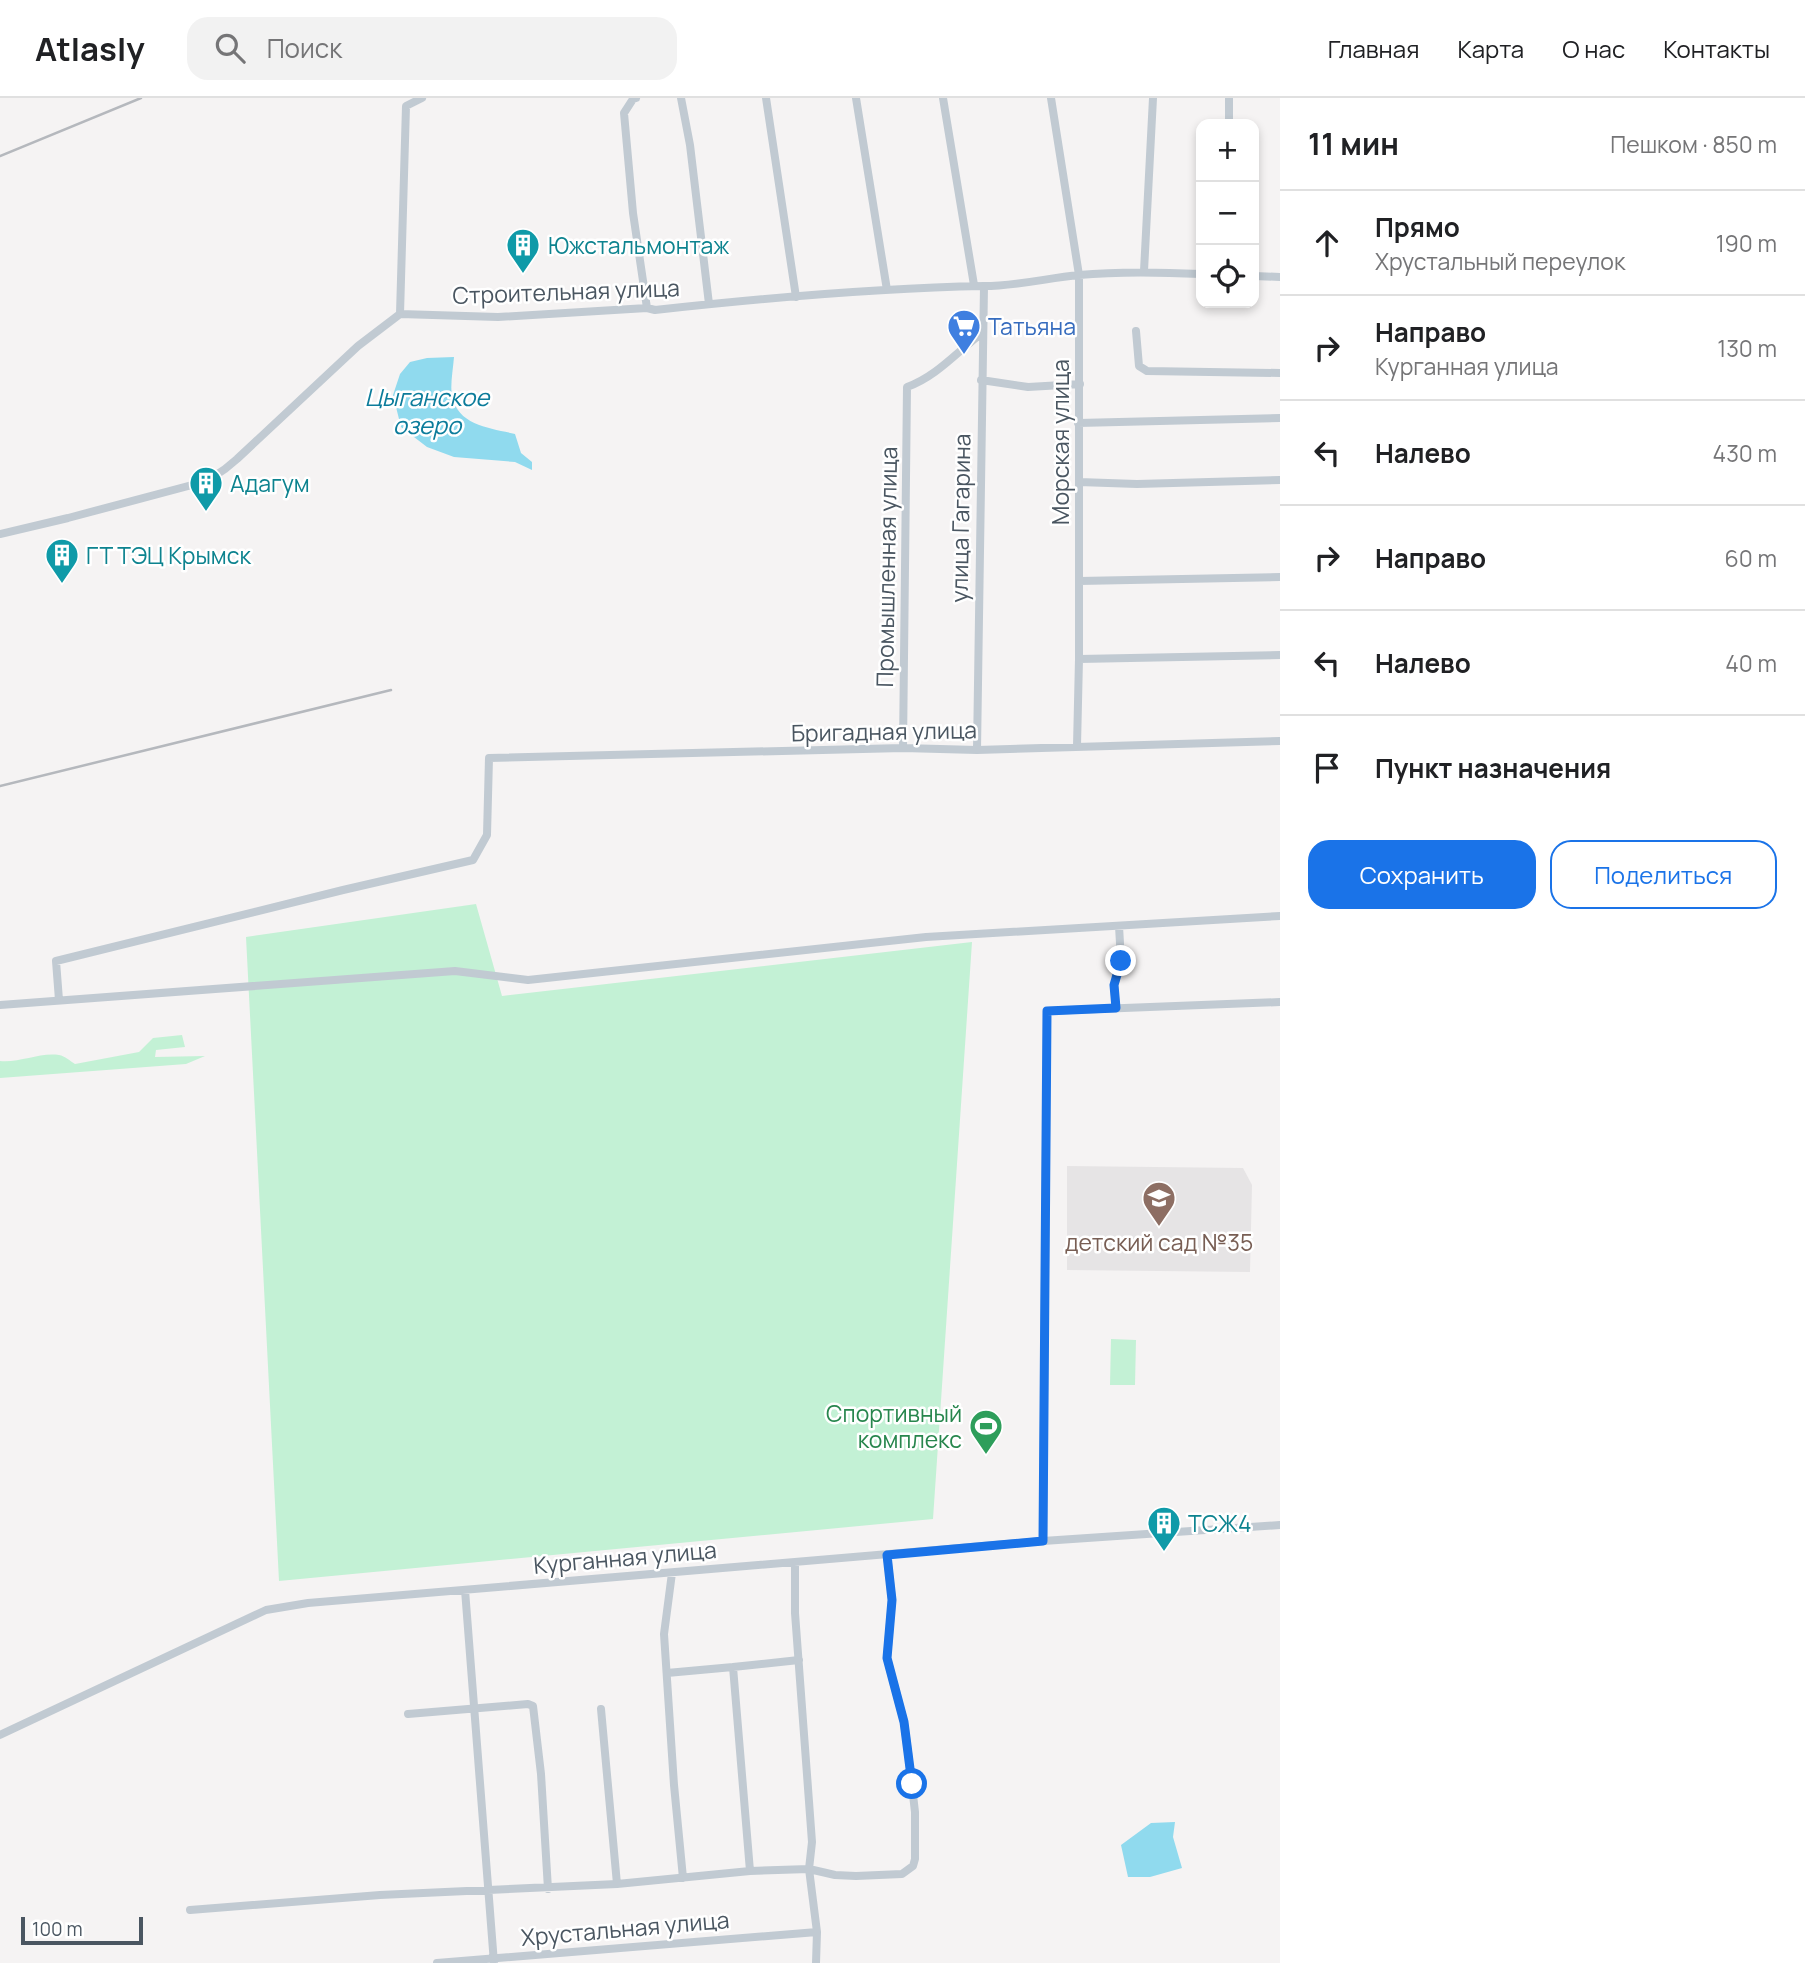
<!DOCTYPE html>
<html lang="ru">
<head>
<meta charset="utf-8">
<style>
	:root { --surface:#fff; --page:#f2f2f2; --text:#202124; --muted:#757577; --line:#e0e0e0; --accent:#1a73e8 }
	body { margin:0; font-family:Manrope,sans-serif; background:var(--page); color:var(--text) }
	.controls { position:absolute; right:21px; top:21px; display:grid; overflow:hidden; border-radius:14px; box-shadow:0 4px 10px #0003 }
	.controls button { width:63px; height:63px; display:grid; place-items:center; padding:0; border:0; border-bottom:2px solid var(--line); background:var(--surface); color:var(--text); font:35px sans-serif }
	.scale { position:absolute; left:21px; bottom:18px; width:122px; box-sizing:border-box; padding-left:7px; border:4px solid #4a5661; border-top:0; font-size:19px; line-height:24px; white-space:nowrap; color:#4a5661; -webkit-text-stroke:5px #fff; paint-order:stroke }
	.stop { position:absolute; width:21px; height:21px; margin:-16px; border:5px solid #1a73e8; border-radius:50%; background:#fff }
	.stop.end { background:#1a73e8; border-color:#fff; box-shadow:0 2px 7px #0008 }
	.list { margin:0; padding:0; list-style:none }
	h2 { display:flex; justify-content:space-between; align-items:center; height:91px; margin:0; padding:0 28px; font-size:30px }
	h2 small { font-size:23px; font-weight:400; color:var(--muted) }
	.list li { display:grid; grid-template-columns:46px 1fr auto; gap:21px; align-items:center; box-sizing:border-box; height:105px; padding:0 28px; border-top:2px solid var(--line) }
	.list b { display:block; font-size:26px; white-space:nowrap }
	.list p { margin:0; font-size:23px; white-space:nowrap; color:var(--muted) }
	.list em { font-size:23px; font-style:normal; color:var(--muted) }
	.actions { display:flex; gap:14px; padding:21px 28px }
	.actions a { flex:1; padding:16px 0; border:2px solid var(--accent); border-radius:21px; text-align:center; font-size:24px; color:var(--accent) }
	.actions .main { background:var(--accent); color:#fff }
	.icon { flex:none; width:38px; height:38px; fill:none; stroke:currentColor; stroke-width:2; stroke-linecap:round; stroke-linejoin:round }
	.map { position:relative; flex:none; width:1280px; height:1865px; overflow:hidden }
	header { display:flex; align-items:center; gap:42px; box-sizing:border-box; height:98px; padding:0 35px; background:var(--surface); border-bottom:2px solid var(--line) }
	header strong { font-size:33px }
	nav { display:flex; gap:38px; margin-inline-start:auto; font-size:24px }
	.search { width:490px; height:63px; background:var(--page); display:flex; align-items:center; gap:18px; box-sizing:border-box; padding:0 24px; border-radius:21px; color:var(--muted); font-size:26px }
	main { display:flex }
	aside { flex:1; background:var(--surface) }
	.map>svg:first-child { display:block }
	.education { fill:#e6e4e5 }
	.green { fill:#c3f1d5 }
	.water { fill:#90daee }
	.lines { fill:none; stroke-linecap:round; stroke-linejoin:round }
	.minor { stroke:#c1cad2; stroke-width:8 }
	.rail { stroke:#b5b8bd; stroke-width:2.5 }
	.route { stroke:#1a73e8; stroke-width:9 }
	.labels { text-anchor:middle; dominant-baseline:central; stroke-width:5; stroke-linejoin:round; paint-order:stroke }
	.culture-label { font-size:23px; fill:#0d838f; stroke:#fff; text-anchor:start }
	.street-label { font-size:23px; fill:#4a5661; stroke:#fff }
	.shop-label { font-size:23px; fill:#366cbe; stroke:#fff; text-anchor:start }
	.education-label { font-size:23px; fill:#785e54; stroke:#fff }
	.leisure-label { font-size:23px; fill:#27864d; stroke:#fff; text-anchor:end }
	.water-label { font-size:24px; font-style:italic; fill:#0c7c9b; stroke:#fff }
</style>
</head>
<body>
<header>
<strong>Atlasly</strong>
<div class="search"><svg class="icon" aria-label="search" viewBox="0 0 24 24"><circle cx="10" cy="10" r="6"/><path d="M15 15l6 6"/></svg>Поиск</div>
<nav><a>Главная</a><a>Карта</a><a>О нас</a><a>Контакты</a></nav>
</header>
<main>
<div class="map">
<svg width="1280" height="1865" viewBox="0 0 1280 1865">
	<rect width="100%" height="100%" fill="#f5f3f3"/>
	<path class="education" d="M1067,1068L1243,1070L1252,1087L1250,1174L1067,1172Z"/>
	<path class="green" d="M476,806L502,898L972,844L933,1421L279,1483L246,839Z
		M182,937L185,949L156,952L155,959L205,958L186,966L0,980V963C20,965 40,954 59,957C65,958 70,963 75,966L139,954L153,940Z
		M1111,1241L1136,1242L1135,1287H1110Z"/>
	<path class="water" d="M454,259C453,272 450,287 452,298C458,328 491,330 515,336L521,355L532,364V372L515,364L454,359L427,349L401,329L393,297L400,276L410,264L427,260Z
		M1175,1724L1173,1739L1182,1770L1150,1779H1128L1121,1747L1151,1725Z"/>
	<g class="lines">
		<path class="minor" d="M636,0L633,1L624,15L633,115L647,210
			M681,0L690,47L709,206
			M766,0L796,199
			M856,0L887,192
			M943,0L974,187
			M1051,0L1079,177V561L1077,648
			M1229,26V0
			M1144,173L1153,0
			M1254,178L1280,179
			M400,216L406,8L422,0
			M1136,233L1139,268L1147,273L1280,275
			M981,282L1028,289L1080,286
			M1078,325L1280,320
			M1079,384L1137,386L1280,382
			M0,436L68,420L207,383L225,371L237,361L358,248L400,216L498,219L647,210L655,212C764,200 874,190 984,188C1016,188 1048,180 1079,177C1120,173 1160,174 1201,176
			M1079,483L1280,479
			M1079,561L1280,557
			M903,650L907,289C936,279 958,253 982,235
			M977,652L984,188
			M59,902L56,863L343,792L473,762L487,737L489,660L903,650L977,652L1280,643
			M0,907L455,873L528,882L926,839L1280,818
			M1116,910L1114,887L1121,863L1119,828
			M1043,1443L1047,913L1280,904
			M795,1464V1515L812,1744L809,1771L817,1834L816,1865
			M672,1475L664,1536L674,1687L683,1780
			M465,1492L494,1865
			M667,1575L733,1569
			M601,1611L617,1786
			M408,1616L528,1606L533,1608L541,1676L548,1791
			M0,1637L266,1512L308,1505L1043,1443L1280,1427
			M750,1773L733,1569L799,1562
			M190,1812L380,1797L617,1786L750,1773L809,1771L835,1777L856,1778L902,1776L913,1768L915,1761V1714L908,1654L904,1624L887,1560L892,1502L887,1456
			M437,1865L817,1834"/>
		<path class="rail" d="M0,58L141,0
			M0,688L391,592"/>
	</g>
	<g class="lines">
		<path class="route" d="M912,1686L904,1624L887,1560L892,1502L887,1457L1043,1443L1047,913L1116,910L1114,887L1121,863"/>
	</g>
	<defs>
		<symbol id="building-pin" viewBox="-11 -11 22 30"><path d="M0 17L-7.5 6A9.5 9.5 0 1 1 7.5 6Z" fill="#0f9aa8" stroke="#fff"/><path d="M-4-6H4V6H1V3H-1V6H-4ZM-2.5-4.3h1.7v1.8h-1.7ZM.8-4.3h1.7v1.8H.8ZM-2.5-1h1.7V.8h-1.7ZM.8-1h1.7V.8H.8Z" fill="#fff"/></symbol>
		<symbol id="supermarket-pin" viewBox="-11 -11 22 30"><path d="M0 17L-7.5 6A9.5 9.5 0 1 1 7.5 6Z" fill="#3f7fe0" stroke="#fff"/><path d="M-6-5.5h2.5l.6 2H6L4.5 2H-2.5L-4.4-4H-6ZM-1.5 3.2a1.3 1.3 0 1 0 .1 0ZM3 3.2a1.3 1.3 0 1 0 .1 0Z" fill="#fff"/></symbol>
		<symbol id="school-pin" viewBox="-11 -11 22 30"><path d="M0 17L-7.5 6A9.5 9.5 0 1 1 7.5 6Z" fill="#8d6e63" stroke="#fff"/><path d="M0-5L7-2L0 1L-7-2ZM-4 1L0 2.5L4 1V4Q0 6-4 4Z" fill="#fff"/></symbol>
		<symbol id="stadium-pin" viewBox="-11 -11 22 30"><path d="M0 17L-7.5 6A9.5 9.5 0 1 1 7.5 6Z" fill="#2e9e5b" stroke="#fff"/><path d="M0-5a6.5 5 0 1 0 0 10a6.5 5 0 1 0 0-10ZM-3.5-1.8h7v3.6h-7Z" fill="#fff"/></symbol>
	</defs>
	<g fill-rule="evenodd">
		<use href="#building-pin" x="504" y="128" width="38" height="52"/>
		<use href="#supermarket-pin" x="945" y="209" width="38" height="52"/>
		<use href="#building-pin" x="187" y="366" width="38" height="52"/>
		<use href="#building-pin" x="43" y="438" width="38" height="52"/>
		<use href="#school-pin" x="1140" y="1081" width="38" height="52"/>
		<use href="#stadium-pin" x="967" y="1309" width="38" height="52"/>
		<use href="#building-pin" x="1145" y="1406" width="38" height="52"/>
	</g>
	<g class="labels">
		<g class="culture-label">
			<text x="548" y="147">Южстальмонтаж</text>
			<text x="230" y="385">Адагум</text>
			<text x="86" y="457">ГТ ТЭЦ Крымск</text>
			<text x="1188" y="1425">ТСЖ4</text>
		</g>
		<g class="street-label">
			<text transform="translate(566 193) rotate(-2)">Строительная улица</text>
			<text transform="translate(1060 344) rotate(-90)">Морская улица</text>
			<text transform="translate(960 420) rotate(-89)">улица Гагарина</text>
			<text transform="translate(886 469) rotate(-89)">Промышленная улица</text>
			<text transform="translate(884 633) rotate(-1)">Бригадная улица</text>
			<text transform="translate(625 1459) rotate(-5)">Курганная улица</text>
			<text transform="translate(625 1830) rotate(-5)">Хрустальная улица</text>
		</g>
		<g class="shop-label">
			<text x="988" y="228">Татьяна</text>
		</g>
		<g class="education-label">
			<text x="1159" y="1144">детский сад №35</text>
		</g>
		<g class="leisure-label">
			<text x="962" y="1315">Спортивный<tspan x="962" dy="26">комплекс</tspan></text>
		</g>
		<g class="water-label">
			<text x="427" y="298">Цыганское<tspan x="427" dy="28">озеро</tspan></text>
		</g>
	</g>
</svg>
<div class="controls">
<button>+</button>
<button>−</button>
<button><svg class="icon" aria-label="locate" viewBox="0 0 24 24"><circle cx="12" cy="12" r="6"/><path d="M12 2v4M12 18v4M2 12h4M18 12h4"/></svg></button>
</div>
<div class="scale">100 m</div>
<div class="stop" style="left:912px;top:1686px"></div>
<div class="stop end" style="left:1121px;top:863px"></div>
</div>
<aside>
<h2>11 мин<small>Пешком · 850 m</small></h2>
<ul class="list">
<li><svg class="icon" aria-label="ahead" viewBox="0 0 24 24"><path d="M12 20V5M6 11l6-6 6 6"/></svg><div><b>Прямо</b><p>Хрустальный переулок</p></div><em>190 m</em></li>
<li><svg class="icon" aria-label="right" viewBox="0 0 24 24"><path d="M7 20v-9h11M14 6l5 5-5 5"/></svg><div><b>Направо</b><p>Курганная улица</p></div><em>130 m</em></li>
<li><svg class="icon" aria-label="left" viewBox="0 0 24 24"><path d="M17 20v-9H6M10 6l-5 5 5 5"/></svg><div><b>Налево</b></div><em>430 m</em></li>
<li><svg class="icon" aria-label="right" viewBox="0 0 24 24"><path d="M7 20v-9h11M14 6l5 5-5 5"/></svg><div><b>Направо</b></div><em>60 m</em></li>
<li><svg class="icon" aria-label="left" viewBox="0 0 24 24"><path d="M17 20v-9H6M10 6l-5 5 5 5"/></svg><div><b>Налево</b></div><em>40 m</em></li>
<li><svg class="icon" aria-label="arrive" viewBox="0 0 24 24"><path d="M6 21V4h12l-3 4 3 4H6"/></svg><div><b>Пункт назначения</b></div></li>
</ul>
<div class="actions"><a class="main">Сохранить</a><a>Поделиться</a></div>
</aside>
</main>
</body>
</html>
